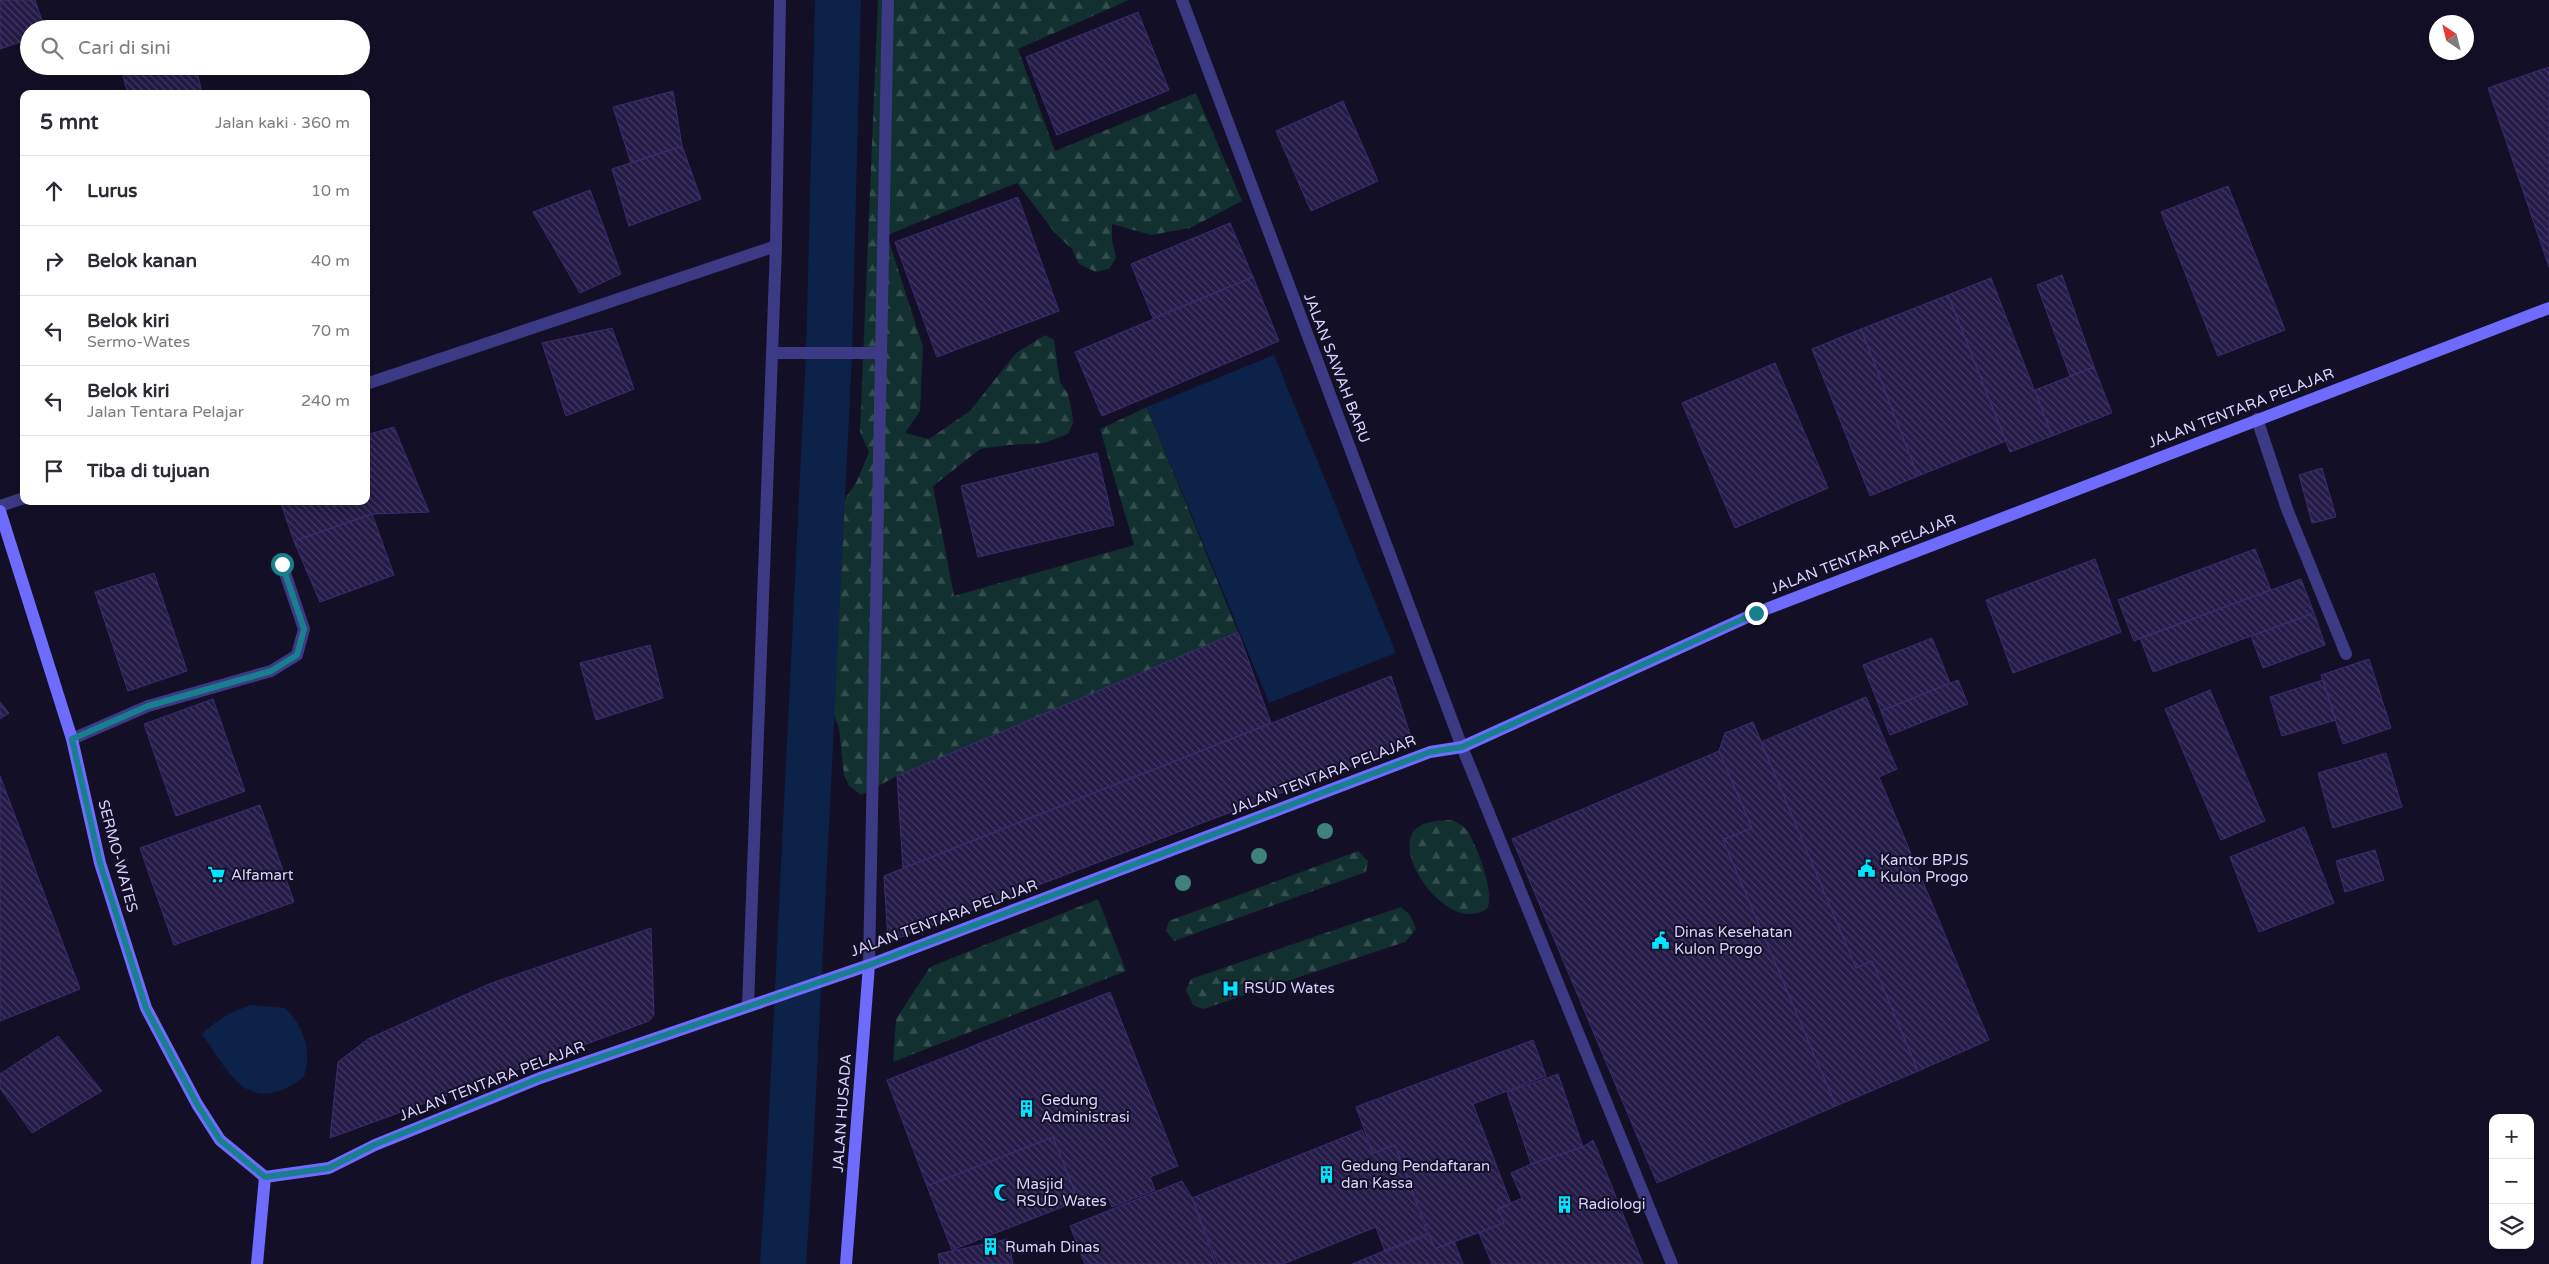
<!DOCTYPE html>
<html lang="id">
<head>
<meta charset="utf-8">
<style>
	:root { --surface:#fff; --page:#f2f2f3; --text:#2b2b33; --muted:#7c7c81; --line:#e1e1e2 }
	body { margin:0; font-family:"Varela Round",sans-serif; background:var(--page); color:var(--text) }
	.controls { position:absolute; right:15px; bottom:15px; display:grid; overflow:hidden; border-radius:10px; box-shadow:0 2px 12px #0003 }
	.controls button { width:45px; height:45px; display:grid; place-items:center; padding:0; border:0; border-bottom:1px solid var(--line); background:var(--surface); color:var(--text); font:25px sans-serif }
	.compass { position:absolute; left:2429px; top:15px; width:45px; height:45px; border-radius:50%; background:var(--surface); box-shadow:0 2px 12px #0003; rotate:325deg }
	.stop { position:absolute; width:15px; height:15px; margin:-11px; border:4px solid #187f8f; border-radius:50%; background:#fff }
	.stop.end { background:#187f8f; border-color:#fff; box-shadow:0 1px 5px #0008 }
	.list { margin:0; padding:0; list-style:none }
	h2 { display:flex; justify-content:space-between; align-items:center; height:65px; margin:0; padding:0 20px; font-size:21px }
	h2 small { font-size:16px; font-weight:400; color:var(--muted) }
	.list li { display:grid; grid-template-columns:32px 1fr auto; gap:15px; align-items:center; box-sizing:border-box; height:70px; padding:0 20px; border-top:1px solid var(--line) }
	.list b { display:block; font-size:19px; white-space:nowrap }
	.list p { margin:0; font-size:16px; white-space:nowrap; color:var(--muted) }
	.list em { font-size:16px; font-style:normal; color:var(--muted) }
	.icon { flex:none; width:28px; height:28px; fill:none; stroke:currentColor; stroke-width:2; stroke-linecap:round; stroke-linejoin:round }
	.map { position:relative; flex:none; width:2549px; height:1264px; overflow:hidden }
	.search { position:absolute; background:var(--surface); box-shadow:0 2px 12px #0003; left:20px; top:20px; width:350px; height:55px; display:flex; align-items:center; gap:12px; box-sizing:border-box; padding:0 18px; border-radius:28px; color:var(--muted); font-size:19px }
	.panel { position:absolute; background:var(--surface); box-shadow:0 2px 12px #0003; left:20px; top:90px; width:350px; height:415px; border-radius:10px }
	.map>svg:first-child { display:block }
	.forest { fill:url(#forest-firs) }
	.water { fill:#0c2248 }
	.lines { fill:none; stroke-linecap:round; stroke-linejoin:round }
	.canal { stroke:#0c2248; stroke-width:46 }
	.building { fill:url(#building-back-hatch); stroke:#3b2d73 }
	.lane { stroke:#3d3a85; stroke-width:12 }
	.street { stroke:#3d3a85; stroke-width:12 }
	.secondary { stroke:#6f6bff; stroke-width:12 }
	.tree { fill:#3d827b }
	.route { stroke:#187f8f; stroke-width:6 }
	.labels { text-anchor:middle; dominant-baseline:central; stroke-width:4; stroke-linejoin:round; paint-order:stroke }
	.street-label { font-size:15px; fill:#d9d4ff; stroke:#130f26 }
	.poi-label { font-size:15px; fill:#d9d4ff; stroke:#130f26; text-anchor:start }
</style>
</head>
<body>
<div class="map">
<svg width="2549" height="1264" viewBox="0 0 2549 1264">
	<defs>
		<pattern id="forest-firs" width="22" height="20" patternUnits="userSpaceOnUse" patternTransform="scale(1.25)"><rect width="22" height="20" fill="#12302f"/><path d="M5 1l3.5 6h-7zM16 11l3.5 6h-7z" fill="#344d4e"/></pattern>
		<pattern id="building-back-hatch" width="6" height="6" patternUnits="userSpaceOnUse" patternTransform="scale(1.25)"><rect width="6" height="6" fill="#241b47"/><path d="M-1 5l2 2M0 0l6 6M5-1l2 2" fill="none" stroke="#433b63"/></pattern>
	</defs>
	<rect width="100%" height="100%" fill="#130f26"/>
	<path class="forest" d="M878,0H1129L1018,49L1055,151L1196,93L1242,201L1190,228L1151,235L1112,224V240L1116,258L1109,269L1096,272L1079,264L1072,249L1055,233L1017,183L887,235L923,347L920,411L905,433L929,439L970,411L1016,353L1045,335L1054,340L1060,382L1068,394L1072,412L1073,423L1068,434L1044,443L1009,445L980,449L933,486L954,596L1134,545L1100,429L1147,407L1238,632L897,776L861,795L849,786L844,775L839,728L834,716L828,664L833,614L829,550L835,536L837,511L857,481L869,452L860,432Z
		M1450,820C1457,822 1461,824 1466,829C1475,840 1499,902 1485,910C1446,933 1389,850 1417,828C1427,820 1438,821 1450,820Z
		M1358,851L1368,861L1366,872L1174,941L1166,931L1169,921Z
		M1098,899L1126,971L893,1062L896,1019L930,967Z
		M1401,907L1410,915L1416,929L1405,942L1203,1009L1193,1005L1186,990L1191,979Z"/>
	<path class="water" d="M1274,355L1396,653L1269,703L1147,407Z
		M252,1005L285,1008C303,1025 314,1054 303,1078C247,1117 231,1075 202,1034C216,1020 233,1010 252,1005Z"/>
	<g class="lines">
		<path class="canal" d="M783,1264L789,1173L829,354L838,0"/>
	</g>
	<path class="building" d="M0,0H35L45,29H29V39L0,49Z
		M1138,12L1169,90L1057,135L1026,57Z
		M163,66H196L202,94H128L123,76Z
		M2549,67V267L2488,88Z
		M673,91L682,146L631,163L613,107Z
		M1343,101L1378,181L1311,211L1276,131Z
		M682,146L701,199L629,226L612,169Z
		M2228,186L2285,330L2218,356L2161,212Z
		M590,190L621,274L580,293L533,212Z
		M1018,197L1059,311L937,357L895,242Z
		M1230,223L1253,277L1153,318L1131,264Z
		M2062,275L2094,367L2070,376L2037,285Z
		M1253,277L1279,341L1102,416L1075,352Z
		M1991,278L2052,436L2010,452L1948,295Z
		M1948,295L2006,441L1918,476L1861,329Z
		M612,328L634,389L566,416L542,343Z
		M1861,329L1918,476L1870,496L1812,349Z
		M1775,363L1828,488L1735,528L1682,403Z
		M2094,367L2112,413L2052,436L2035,390Z
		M394,427L429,512L372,514L294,541L280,501H366V435Z
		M1097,453L1114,525L978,557L961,486Z
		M2322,468L2336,517L2312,523L2299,475Z
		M372,514L394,575L320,602L294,541Z
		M2255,549L2271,590L2134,641L2118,600Z
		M2095,559L2121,632L2013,673L1986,600Z
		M154,573L187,671L128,691L95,592Z
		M2301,579L2314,613L2153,672L2140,638Z
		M2314,613L2325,645L2263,668L2251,636Z
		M1238,632L1271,723L903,868L897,776Z
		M1932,638L1950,683L1881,711L1863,665Z
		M650,645L663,698L596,720L580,663Z
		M2369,659L2391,728L2343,744L2321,675Z
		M1391,676L1413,743L888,942L884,876Z
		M1958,680L1968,704L1890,735L1881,711Z
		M2323,680L2336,720L2282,736L2270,697Z
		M2210,690L2265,821L2221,840L2165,709Z
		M1866,697L1897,769L1879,777L1989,1040L1918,1071L1872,961L1856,968L1761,742Z
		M213,699L245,791L176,816L144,724Z
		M0,702L9,713L0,719Z
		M1753,722L1856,968L1872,961L1918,1071L1836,1106L1723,840L1752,828L1719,751L1725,733Z
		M1719,751L1752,828L1723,840L1836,1106L1657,1183L1512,839Z
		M2386,753L2402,807L2333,828L2318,773Z
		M0,776L80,989L0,1021Z
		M260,805L294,902L174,945L140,848Z
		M2304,827L2334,903L2259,932L2230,857Z
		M2375,850L2384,880L2345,892L2336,861Z
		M651,928L654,1015L649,1021L330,1138L338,1062L368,1039L489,984Z
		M1110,992L1178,1166L1150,1177L1155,1190L1112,1207L1108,1198L1082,1209L1053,1137L927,1186L887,1080Z
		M58,1036L102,1091L32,1133L0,1088V1074Z
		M1533,1040L1546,1076L1473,1104L1511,1204L1498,1209L1504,1223L1435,1249L1395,1145L1373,1153L1356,1107Z
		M1558,1074L1583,1147L1531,1164L1507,1092Z
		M1362,1130L1373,1153L1395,1145L1428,1235L1385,1252L1376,1227L1283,1264H1218L1192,1198Z
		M1053,1137L1078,1201L952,1250L927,1186Z
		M1593,1140L1643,1264H1492L1479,1233L1504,1223L1498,1209L1522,1198L1511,1173L1531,1164L1583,1147Z
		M1182,1181L1192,1198L1216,1264H1085L1070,1226Z
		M1428,1233L1435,1249L1454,1241L1463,1264H1352Z
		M1008,1239L1013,1264H940L938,1254Z"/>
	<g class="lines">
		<path class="lane" d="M2257,419L2287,509L2346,654"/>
		<path class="street" d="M1182,0L1462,747L1672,1264
			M773,353H881
			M366,384L776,246
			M0,506L24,498
			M72,739L148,706L271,671L297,655L304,629L282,564
			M869,965C873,643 884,322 888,0
			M748,1005L776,246L780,0"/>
		<path class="secondary" d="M0,511L72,739L100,863L146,1008L197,1104L220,1140L265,1177
			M265,1177L329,1168L375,1145L540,1078L869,965L1430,752L1462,747L1756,613L2549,308
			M257,1264L265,1177
			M846,1264L869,965"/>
	</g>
	<g class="tree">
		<circle cx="1325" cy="831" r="8"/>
		<circle cx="1259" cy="856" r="8"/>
		<circle cx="1183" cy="883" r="8"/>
	</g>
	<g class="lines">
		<path class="route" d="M282,564L304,629L297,655L271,671L148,706L72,739L100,863L146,1008L197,1104L220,1140L265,1177L329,1168L374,1145L540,1078L869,965L1430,752L1462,747L1756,613"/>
	</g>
	<defs>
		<symbol id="civic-bare" viewBox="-9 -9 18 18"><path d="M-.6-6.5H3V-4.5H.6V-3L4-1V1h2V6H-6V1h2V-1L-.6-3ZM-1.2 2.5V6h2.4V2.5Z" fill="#00e5ff" stroke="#130f26" stroke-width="2.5" paint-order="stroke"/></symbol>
		<symbol id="supermarket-bare" viewBox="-9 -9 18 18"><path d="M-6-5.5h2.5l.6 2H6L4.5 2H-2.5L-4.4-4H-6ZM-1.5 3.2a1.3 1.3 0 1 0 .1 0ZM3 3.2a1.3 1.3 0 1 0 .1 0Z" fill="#00e5ff" stroke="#130f26" stroke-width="2.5" paint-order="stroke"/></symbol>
		<symbol id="hospital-bare" viewBox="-9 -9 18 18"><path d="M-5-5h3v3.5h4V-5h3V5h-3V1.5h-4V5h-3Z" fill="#00e5ff" stroke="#130f26" stroke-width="2.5" paint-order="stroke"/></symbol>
		<symbol id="building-bare" viewBox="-9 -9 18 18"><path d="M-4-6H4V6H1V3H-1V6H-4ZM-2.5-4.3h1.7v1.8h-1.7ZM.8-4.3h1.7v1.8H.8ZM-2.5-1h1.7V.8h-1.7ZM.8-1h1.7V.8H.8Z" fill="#00e5ff" stroke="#130f26" stroke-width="2.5" paint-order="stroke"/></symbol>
		<symbol id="mosque-bare" viewBox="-9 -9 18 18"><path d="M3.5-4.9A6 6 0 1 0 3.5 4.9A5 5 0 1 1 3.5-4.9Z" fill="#00e5ff" stroke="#130f26" stroke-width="2.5" paint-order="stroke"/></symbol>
	</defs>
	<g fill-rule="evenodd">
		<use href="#civic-bare" x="1854" y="856" width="25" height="25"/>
		<use href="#supermarket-bare" x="204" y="862" width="25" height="25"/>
		<use href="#civic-bare" x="1648" y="928" width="25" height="25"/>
		<use href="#hospital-bare" x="1218" y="976" width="25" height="25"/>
		<use href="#building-bare" x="1014" y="1096" width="25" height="25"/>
		<use href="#building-bare" x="1314" y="1162" width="25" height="25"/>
		<use href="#mosque-bare" x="990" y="1180" width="25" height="25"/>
		<use href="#building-bare" x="1552" y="1192" width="25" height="25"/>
		<use href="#building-bare" x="978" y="1234" width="25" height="25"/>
	</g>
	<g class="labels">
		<g class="street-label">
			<text transform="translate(1337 368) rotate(69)">JALAN SAWAH BARU</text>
			<text transform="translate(2241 408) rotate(-21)">JALAN TENTARA PELAJAR</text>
			<text transform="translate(1863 554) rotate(-21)">JALAN TENTARA PELAJAR</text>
			<text transform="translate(1323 775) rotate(-21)">JALAN TENTARA PELAJAR</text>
			<text transform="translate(118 856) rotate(75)">SERMO-WATES</text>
			<text transform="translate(944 918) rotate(-20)">JALAN TENTARA PELAJAR</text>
			<text transform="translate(492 1081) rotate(-21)">JALAN TENTARA PELAJAR</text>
			<text transform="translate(842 1113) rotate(-86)">JALAN HUSADA</text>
		</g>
		<g class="poi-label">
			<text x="1880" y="860">Kantor BPJS<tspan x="1880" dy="17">Kulon Progo</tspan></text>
			<text x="231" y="875">Alfamart</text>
			<text x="1674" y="932">Dinas Kesehatan<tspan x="1674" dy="17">Kulon Progo</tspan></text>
			<text x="1244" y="988">RSUD Wates</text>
			<text x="1041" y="1100">Gedung<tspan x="1041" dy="17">Administrasi</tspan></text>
			<text x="1341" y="1166">Gedung Pendaftaran<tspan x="1341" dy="17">dan Kassa</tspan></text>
			<text x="1016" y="1184">Masjid<tspan x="1016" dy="17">RSUD Wates</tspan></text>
			<text x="1578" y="1204">Radiologi</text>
			<text x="1005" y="1247">Rumah Dinas</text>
		</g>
	</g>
</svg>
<div class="controls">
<button>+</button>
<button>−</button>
<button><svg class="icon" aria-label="layers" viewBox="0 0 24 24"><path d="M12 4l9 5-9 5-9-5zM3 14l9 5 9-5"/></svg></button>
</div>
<svg class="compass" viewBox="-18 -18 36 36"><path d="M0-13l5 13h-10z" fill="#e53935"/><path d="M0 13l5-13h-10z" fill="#7c7c81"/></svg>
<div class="stop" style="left:282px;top:564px"></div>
<div class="stop end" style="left:1756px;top:613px"></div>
<div class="search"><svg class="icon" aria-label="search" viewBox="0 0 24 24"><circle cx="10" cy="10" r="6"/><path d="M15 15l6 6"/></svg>Cari di sini</div>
<section class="panel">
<h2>5 mnt<small>Jalan kaki · 360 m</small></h2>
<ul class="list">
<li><svg class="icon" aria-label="ahead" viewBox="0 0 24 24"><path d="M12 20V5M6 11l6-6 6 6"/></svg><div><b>Lurus</b></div><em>10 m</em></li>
<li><svg class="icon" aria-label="right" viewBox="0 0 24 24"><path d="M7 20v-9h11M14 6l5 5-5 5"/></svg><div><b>Belok kanan</b></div><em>40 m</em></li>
<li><svg class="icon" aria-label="left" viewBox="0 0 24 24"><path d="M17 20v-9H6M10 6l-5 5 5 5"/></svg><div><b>Belok kiri</b><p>Sermo-Wates</p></div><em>70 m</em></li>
<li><svg class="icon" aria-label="left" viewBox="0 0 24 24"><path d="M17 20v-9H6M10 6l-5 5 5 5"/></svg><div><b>Belok kiri</b><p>Jalan Tentara Pelajar</p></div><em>240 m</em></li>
<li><svg class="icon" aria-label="arrive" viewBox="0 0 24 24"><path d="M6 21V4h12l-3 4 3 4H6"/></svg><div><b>Tiba di tujuan</b></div></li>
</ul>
</section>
</div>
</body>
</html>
